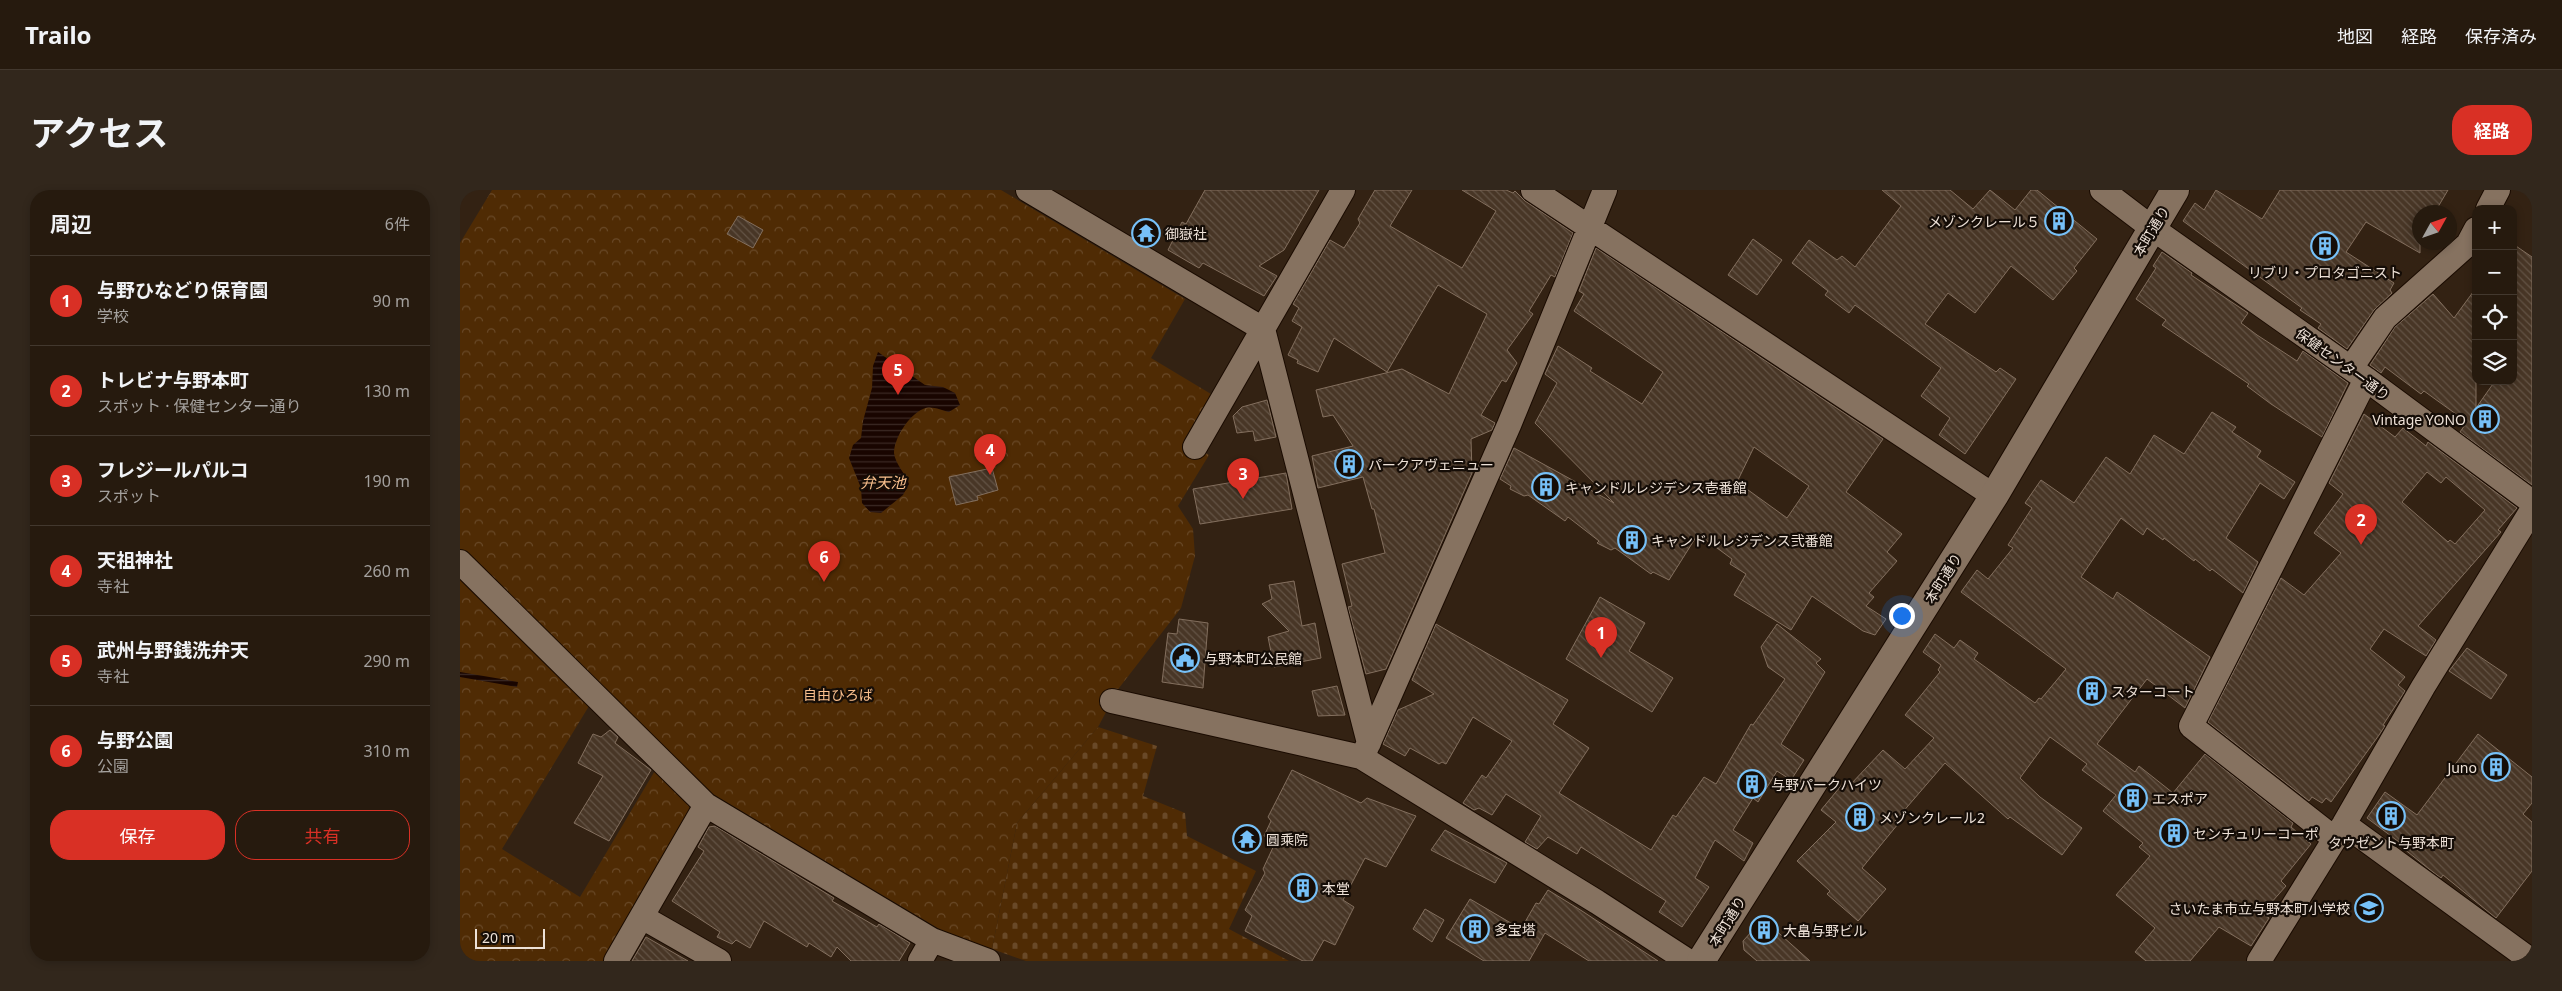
<!DOCTYPE html>
<html lang="ja">
<head>
<meta charset="utf-8">
<style>
	:root { --surface:#261a0e; --page:#32271c; --text:#f1f3f6; --muted:#a4a19e; --line:#42382e; --accent:#d93025 }
	body { margin:0; font-family:"Noto Sans","Noto Sans JP",sans-serif; background:var(--page); color:var(--text) }
	.controls { position:absolute; right:15px; top:15px; display:grid; overflow:hidden; border-radius:10px; box-shadow:0 2px 8px #0003 }
	.controls button { width:45px; height:45px; display:grid; place-items:center; padding:0; border:0; border-bottom:1px solid var(--line); background:var(--surface); color:var(--text); font:25px sans-serif }
	.compass { position:absolute; left:1952px; top:15px; width:45px; height:45px; border-radius:50%; background:var(--surface); box-shadow:0 2px 8px #0003; rotate:50deg }
	.scale { position:absolute; left:15px; bottom:12px; width:70px; box-sizing:border-box; padding-left:5px; border:2px solid #ede1d7; border-top:0; font-size:14px; line-height:18px; white-space:nowrap; color:#ede1d7; -webkit-text-stroke:4px #150d07; paint-order:stroke }
	.you { position:absolute; left:1441px; top:425px; width:18px; height:18px; margin:-12px; border:4px solid #fff; border-radius:50%; background:#1a73e8; box-shadow:0 0 0 8px #1a73e833 }
	.badge { display:grid; place-items:center; width:32px; height:32px; border-radius:50%; background:var(--accent); color:#fff; font-size:16px; font-weight:700 }
	.pin { position:absolute; translate:-50% -41px; filter:drop-shadow(0 1px 2px #0008) }
	.pin::after { content:''; position:absolute; top:26px; width:18px; height:15px; background:inherit; clip-path:polygon(0 0,100% 0,50% 100%) }
	.list { margin:0; padding:0; list-style:none }
	h2 { display:flex; justify-content:space-between; align-items:center; height:65px; margin:0; padding:0 20px; font-size:21px }
	h2 small { font-size:16px; font-weight:400; color:var(--muted) }
	.list li { display:grid; grid-template-columns:32px 1fr auto; gap:15px; align-items:center; box-sizing:border-box; height:90px; padding:0 20px; border-top:1px solid var(--line) }
	.list b { display:block; font-size:19px; white-space:nowrap }
	.list p { margin:0; font-size:16px; white-space:nowrap; color:var(--muted) }
	.list em { font-size:16px; font-style:normal; color:var(--muted) }
	.actions { display:flex; gap:10px; padding:15px 20px }
	.actions a { flex:1; padding:11px 0; border:1px solid var(--accent); border-radius:20px; text-align:center; font-size:18px; color:var(--accent) }
	.actions .main { background:var(--accent); color:#fff }
	.icon { flex:none; width:28px; height:28px; fill:none; stroke:currentColor; stroke-width:2; stroke-linecap:round; stroke-linejoin:round }
	.map { position:relative; flex:none; width:2072px; height:771px; overflow:hidden; border-radius:20px }
	header { display:flex; align-items:center; gap:30px; box-sizing:border-box; height:70px; padding:0 25px; background:var(--surface); border-bottom:1px solid var(--line) }
	header strong { font-size:24px }
	nav { display:flex; gap:28px; margin-inline-start:auto; font-size:18px }
	.intro { display:flex; align-items:center; justify-content:space-between; box-sizing:border-box; height:120px; padding:0 30px }
	h1 { margin:0; font-size:35px }
	.button { padding:12px 22px; border-radius:20px; background:var(--accent); color:#fff; font-size:18px; font-weight:700 }
	main { display:flex; gap:30px; padding:0 30px }
	aside { flex:1; background:var(--surface); border-radius:20px; box-shadow:0 2px 8px #0003 }
	.map>svg:first-child { display:block }
	.cemetery { fill:url(#cemetery-stones) }
	.park { fill:url(#park-crowns) }
	.water { fill:url(#water-rules) }
	.building { fill:url(#building-back-hatch); stroke:#836f5e; fill-rule:evenodd }
	.lines { fill:none; stroke-linecap:round; stroke-linejoin:round }
	.street-casing { stroke:#1a0b01; stroke-width:26 }
	.secondary-casing { stroke:#1a0b01; stroke-width:30 }
	.street { stroke:#867260; stroke-width:24 }
	.secondary { stroke:#867260; stroke-width:28 }
	.labels { text-anchor:middle; dominant-baseline:central; stroke-width:4.5; stroke-linejoin:round; paint-order:stroke }
	.poi-label { font-size:14px; fill:#ede1d7; stroke:#150d07; text-anchor:start }
	.street-label { font-size:14px; fill:#ede1d7; stroke:#150d07 }
	.park-label { font-size:14px; fill:#fabf8d; stroke:#150d07 }
	.water-label { font-size:15px; font-style:italic; fill:#f9bf8c; stroke:#150d07 }
</style>
</head>
<body>
<header>
<strong>Trailo</strong>
<nav><a>地図</a><a>経路</a><a>保存済み</a></nav>
</header>
<div class="intro"><h1>アクセス</h1><a class="button">経路</a></div>
<main>
<aside>
<h2>周辺<small>6件</small></h2>
<ul class="list">
<li><span class="badge">1</span><div><b>与野ひなどり保育園</b><p>学校</p></div><em>90 m</em></li>
<li><span class="badge">2</span><div><b>トレビナ与野本町</b><p>スポット · 保健センター通り</p></div><em>130 m</em></li>
<li><span class="badge">3</span><div><b>フレジールパルコ</b><p>スポット</p></div><em>190 m</em></li>
<li><span class="badge">4</span><div><b>天祖神社</b><p>寺社</p></div><em>260 m</em></li>
<li><span class="badge">5</span><div><b>武州与野銭洗弁天</b><p>寺社</p></div><em>290 m</em></li>
<li><span class="badge">6</span><div><b>与野公園</b><p>公園</p></div><em>310 m</em></li>
</ul>
<div class="actions"><a class="main">保存</a><a>共有</a></div>
</aside>
<div class="map">
<svg width="2072" height="771" viewBox="0 0 2072 771">
	<defs>
		<pattern id="cemetery-stones" width="16" height="16" patternUnits="userSpaceOnUse" patternTransform="scale(1.25)"><rect width="16" height="16" fill="#4f2b04"/><path d="M2 7V4a2 2 0 0 1 4 0v3zM10 15v-3a2 2 0 0 1 4 0v3z" fill="#694928"/></pattern>
		<pattern id="park-crowns" width="20" height="18" patternUnits="userSpaceOnUse" patternTransform="scale(1.25)"><rect width="20" height="18" fill="#4f2b04"/><path d="M2 6a3 3 0 1 1 6 0M12 15a3 3 0 1 1 6 0" fill="none" stroke="#694928"/></pattern>
		<pattern id="water-rules" width="6" height="5" patternUnits="userSpaceOnUse" patternTransform="scale(1.25)"><rect width="6" height="5" fill="#190500"/><path d="M0 2.5h6" fill="none" stroke="#3b2924"/></pattern>
		<pattern id="building-back-hatch" width="6" height="6" patternUnits="userSpaceOnUse" patternTransform="scale(1.25)"><rect width="6" height="6" fill="#483626"/><path d="M-1 5l2 2M0 0l6 6M5-1l2 2" fill="none" stroke="#635345"/></pattern>
	</defs>
	<rect width="100%" height="100%" fill="#332213"/>
	<path class="cemetery" d="M638,537L697,556L683,606L725,623L727,646L796,681L769,739L829,771H566L532,759L557,633Z"/>
	<path class="park" d="M32,0H541L725,109L691,168L751,204L724,250L749,265L718,316L733,339L735,366L721,418L659,498L638,537L557,633L532,759L486,743L251,603L149,504L129,516L42,659L120,707L196,579L229,614L230,624L145,771H0V53Z"/>
	<path class="water" d="M418,162L465,195L483,197L495,203L500,215L489,222C481,220 471,215 463,219C449,225 434,248 434,263C435,274 446,284 449,294L443,305L421,323L410,322L402,313L401,298L389,268L393,255L401,248L403,231L412,198L413,176Z
		M0,482L58,492L57,497L0,487Z"/>
	<path class="building" d="M745,0H859L824,60L799,76L817,86L804,106L743,73L739,78L708,60L722,32L726,34Z
		M915,0H952L930,36L1002,78L1036,21L1002,0H1046L1053,3L1055,1L1065,11L1113,43L1095,87L1091,85L1069,121L1073,124L1047,160L1057,173L1046,192L1042,190L1021,225L1035,233L1032,240L1011,249L1012,283L926,479L906,484L888,417L892,416L882,374L925,363L914,319H912L903,287L858,298L852,266L893,256L873,225L863,227L856,200L942,179L989,204L1027,124L978,95L927,182L874,148L858,182L837,173L838,170L828,165L842,137L832,131L839,118L833,114L870,50L884,58L900,33L898,29Z
		M1422,0H1490L1513,19L1530,0L1555,20L1571,0H1577L1637,49L1614,78L1617,81L1593,110L1551,76L1515,123L1488,103L1465,134L1536,182L1540,178L1556,189L1505,264L1479,245L1490,228L1461,206L1481,178L1395,115L1389,123L1365,105L1368,101L1332,73L1349,50L1377,70L1382,66L1395,77L1441,16Z
		M1756,0L1802,29L1820,0H1988L1975,22H1960V63L1906,32L1886,62L1934,93L1930,100L1932,103L1914,120L1887,159L1858,138L1861,134L1840,120L1842,118L1723,31L1735,13L1744,20Z
		M278,26L303,40L293,58L267,44Z
		M1293,49L1322,70L1297,105L1268,85Z
		M2053,54L2072,67V295L2000,242L2007,232L1964,201L1961,204L1925,177L1921,183L1910,175L1935,137L1973,104L1994,128L2016,98V218L2035,191H2053Z
		M1136,58L1423,249L1386,302L1442,344L1427,362L1437,371L1409,403L1414,407L1406,416L1426,429L1415,445L1403,441L1352,406L1331,440L1274,405L1286,384L1270,374L1272,369L1238,344L1209,390L1193,382L1191,384L1155,358L1151,360L1137,353L1139,351L1108,327L1105,331L1068,305L1064,306L1050,299L1051,296L1040,289L1054,258L1154,313L1075,233L1097,193L1085,184L1098,156L1132,178L1130,181L1182,214L1203,182L1114,121L1124,104L1119,101ZM1294,257L1349,296L1327,328L1277,292Z
		M1702,62L1732,83L1731,85L1788,123L1781,133L1797,145L1837,171L1843,161L1888,193L1862,247L1811,214L1787,196L1789,194L1702,135L1706,130L1676,109L1696,78L1693,76Z
		M807,210L816,247L795,251L793,241L777,243L773,226L782,217Z
		M1752,222L1776,237L1772,242L1801,261L1797,267L1835,292L1824,309L1800,293L1766,348L1798,372L1783,403L1752,379L1750,381L1735,369L1734,371L1704,348L1703,350L1687,338L1683,345L1661,328L1621,387L1653,409L1657,402L1750,467L1725,518L1687,489L1637,554L1675,582L1679,576L1713,603L1745,564L1833,633L1831,637L1851,654L1821,691L1826,696L1802,723L1809,728L1791,756L1759,737L1730,771H1686L1675,762L1695,738L1656,705L1690,666L1679,657L1683,653L1643,621L1656,605L1622,580L1627,574L1590,547L1560,588L1580,607L1622,638L1602,665L1550,627L1548,629L1485,573L1435,631L1438,634L1402,678L1426,699L1398,731L1367,704L1370,701L1337,671L1376,632L1361,620L1385,591L1390,595L1423,560L1445,579L1474,548L1445,525L1480,482L1478,480L1481,475L1463,462L1475,444L1494,458L1500,450L1518,463L1514,469L1575,513L1579,508L1581,509L1606,479L1501,402L1517,380L1528,389L1553,358L1548,355L1572,318L1565,313L1581,290L1614,313L1646,267L1670,284L1694,245L1724,264Z
		M1904,224L1935,247L1943,238L1966,256L1968,252L2057,318L2038,340L2041,342L1958,436L1976,450L1966,466L1924,439L1910,459L1945,487L1938,495L1945,501L1923,535L1925,536L1919,545L1871,612L1866,608L1862,613L1852,607L1849,611L1748,532L1821,388L1844,405L1881,363L1854,343L1883,304L1869,293ZM1967,282L1981,293L1986,287L2025,320L1995,354L1990,350L1988,352L1942,312Z
		M532,278L538,300L517,306L518,310L496,315L489,287Z
		M826,283L832,319L740,334L733,299Z
		M834,391L842,436L855,433L861,468L814,477L808,447L829,441L802,414L812,409L809,395Z
		M1140,407L1185,433L1169,461L1213,488L1192,522L1106,469Z
		M719,429L748,433L743,498L702,492L708,443L717,444Z
		M976,434L1108,510L1093,534L1129,558L1099,603L1191,660L1213,625L1216,627L1244,587L1256,594L1291,534L1293,535L1325,489L1308,477L1301,457L1317,434L1361,469L1356,473L1365,482L1321,554L1344,570L1331,590L1317,581L1298,612L1293,608L1273,640L1293,653L1284,671L1255,650L1235,688L1249,697L1222,737L1199,722L1206,711L1121,657L1117,664L1088,647L1077,659L1065,652L1081,626L1046,604L1032,625L1019,618L1014,620L1003,613L1022,585L1026,588L1052,551L1013,527L986,574L982,572L979,574L950,558L945,566L923,554L938,520L974,504L952,490Z
		M2007,458L2047,485L2031,509L1989,481Z
		M877,496L885,525L858,526L852,501Z
		M150,540L158,547L155,553L191,580L149,651L114,633L143,586L118,573L133,544L141,547Z
		M2018,544L2072,587V613L2063,624L2072,632V681L2036,728L1983,685L1981,688L1969,679L1938,654L1939,652L1907,628L1925,602L1957,625Z
		M832,580L901,613L907,608L956,626L926,677L905,668L883,710L894,717L875,755L864,750L852,771H843L785,741L792,726L785,720L805,683L803,679L816,651L804,646L811,631L808,627Z
		M255,636L374,708L372,711L417,737L419,734L450,753L439,771H391L377,757L371,767L349,753L347,757L304,731L290,758L276,750L272,754L257,747L260,742L212,711L244,661L238,657L249,637Z
		M985,640L1047,673L1035,693L971,660Z
		M1088,700L1122,721L1198,771H1129L1085,743L1069,771H1024L986,748L1010,709L1061,739L1076,713L1079,714Z
		M965,719L984,730L972,752L953,739Z
		M1303,729L1350,771H1297L1284,760L1283,751Z
		M186,747L228,771H172Z"/>
	<g class="lines">
		<defs>
			<path id="street" d="M568,0L803,139L909,553
				M1073,0L1534,306
				M1642,0L1692,38L1906,189L2072,312
				M2028,19L2038,0
				M1891,178L1925,128L2008,54L2016,39
				M735,257L883,0
				M0,372L246,615L472,750L528,771
				M652,511L901,567L1137,712L1228,771
				M906,559L1049,235L1145,0
				M1884,634L2072,771
				M1875,649L1731,536L1906,189
				M182,727L259,771
				M156,771L246,615
				M460,771L472,750
				M1799,771L1884,634L1963,497L2072,320"/>
			<path id="secondary" d="M1241,771L1534,306L1715,0"/>
		</defs>
		<use href="#street" class="street-casing"/>
		<use href="#secondary" class="secondary-casing"/>
		<use href="#street" class="street"/>
		<use href="#secondary" class="secondary"/>
	</g>
	<defs>
		<symbol id="building-ring" viewBox="-11 -11 22 22"><circle r="9.5" fill="#150d07" stroke="#76c0f7" stroke-width="1.5"/><path d="M-4-6H4V6H1V3H-1V6H-4ZM-2.5-4.3h1.7v1.8h-1.7ZM.8-4.3h1.7v1.8H.8ZM-2.5-1h1.7V.8h-1.7ZM.8-1h1.7V.8H.8Z" fill="#76c0f7"/></symbol>
		<symbol id="temple-ring" viewBox="-11 -11 22 22"><circle r="9.5" fill="#150d07" stroke="#76c0f7" stroke-width="1.5"/><path d="M0-6L5-2H3V0L6.5 2.5H4V6H1.5V3h-3V6H-4V2.5H-6.5L-3 0V-2H-5Z" fill="#76c0f7"/></symbol>
		<symbol id="civic-ring" viewBox="-11 -11 22 22"><circle r="9.5" fill="#150d07" stroke="#76c0f7" stroke-width="1.5"/><path d="M-.6-6.5H3V-4.5H.6V-3L4-1V1h2V6H-6V1h2V-1L-.6-3ZM-1.2 2.5V6h2.4V2.5Z" fill="#76c0f7"/></symbol>
		<symbol id="school-ring" viewBox="-11 -11 22 22"><circle r="9.5" fill="#150d07" stroke="#76c0f7" stroke-width="1.5"/><path d="M0-5L7-2L0 1L-7-2ZM-4 1L0 2.5L4 1V4Q0 6-4 4Z" fill="#76c0f7"/></symbol>
	</defs>
	<g fill-rule="evenodd">
		<use href="#building-ring" x="1583" y="15" width="32" height="32"/>
		<use href="#temple-ring" x="670" y="27" width="32" height="32"/>
		<use href="#building-ring" x="1849" y="40" width="32" height="32"/>
		<use href="#building-ring" x="2009" y="213" width="32" height="32"/>
		<use href="#building-ring" x="873" y="258" width="32" height="32"/>
		<use href="#building-ring" x="1070" y="281" width="32" height="32"/>
		<use href="#building-ring" x="1156" y="334" width="32" height="32"/>
		<use href="#civic-ring" x="709" y="452" width="32" height="32"/>
		<use href="#building-ring" x="1616" y="485" width="32" height="32"/>
		<use href="#building-ring" x="2020" y="561" width="32" height="32"/>
		<use href="#building-ring" x="1276" y="578" width="32" height="32"/>
		<use href="#building-ring" x="1657" y="592" width="32" height="32"/>
		<use href="#building-ring" x="1915" y="610" width="32" height="32"/>
		<use href="#building-ring" x="1384" y="611" width="32" height="32"/>
		<use href="#building-ring" x="1698" y="627" width="32" height="32"/>
		<use href="#temple-ring" x="771" y="633" width="32" height="32"/>
		<use href="#building-ring" x="827" y="682" width="32" height="32"/>
		<use href="#school-ring" x="1893" y="702" width="32" height="32"/>
		<use href="#building-ring" x="999" y="723" width="32" height="32"/>
		<use href="#building-ring" x="1288" y="724" width="32" height="32"/>
	</g>
	<g class="labels">
		<g class="poi-label">
			<text x="1580" y="31" text-anchor="end">メゾンクレール５</text>
			<text x="705" y="43">御嶽社</text>
			<text x="1865" y="82" text-anchor="middle">リブリ・プロタゴニスト</text>
			<text x="2006" y="229" text-anchor="end">Vintage YONO</text>
			<text x="908" y="274">パークアヴェニュー</text>
			<text x="1105" y="297">キャンドルレジデンス壱番館</text>
			<text x="1191" y="350">キャンドルレジデンス弐番館</text>
			<text x="744" y="468">与野本町公民館</text>
			<text x="1651" y="501">スターコート</text>
			<text x="2017" y="577" text-anchor="end">Juno</text>
			<text x="1311" y="594">与野パークハイツ</text>
			<text x="1692" y="608">エスポア</text>
			<text x="1419" y="627">メゾンクレール2</text>
			<text x="1733" y="643">センチュリーコーポ</text>
			<text x="806" y="649">圓乘院</text>
			<text x="1931" y="652" text-anchor="middle">タウゼント与野本町</text>
			<text x="862" y="698">本堂</text>
			<text x="1890" y="718" text-anchor="end">さいたま市立与野本町小学校</text>
			<text x="1034" y="739">多宝塔</text>
			<text x="1323" y="740">大畠与野ビル</text>
		</g>
		<g class="street-label">
			<text transform="translate(1691 41) rotate(-59)">本町通り</text>
			<text transform="translate(1883 174) rotate(36)">保健センター通り</text>
			<text transform="translate(1483 388) rotate(-58)">本町通り</text>
			<text transform="translate(1267 731) rotate(-58)">本町通り</text>
		</g>
		<g class="park-label">
			<text x="378" y="504">自由ひろば</text>
		</g>
		<g class="water-label">
			<text x="423" y="292">弁天池</text>
		</g>
	</g>
</svg>
<div class="controls">
<button>+</button>
<button>−</button>
<button><svg class="icon" aria-label="locate" viewBox="0 0 24 24"><circle cx="12" cy="12" r="6"/><path d="M12 2v4M12 18v4M2 12h4M18 12h4"/></svg></button>
<button><svg class="icon" aria-label="layers" viewBox="0 0 24 24"><path d="M12 4l9 5-9 5-9-5zM3 14l9 5 9-5"/></svg></button>
</div>
<svg class="compass" viewBox="-18 -18 36 36"><path d="M0-13l5 13h-10z" fill="#e53935"/><path d="M0 13l5-13h-10z" fill="#a4a19e"/></svg>
<div class="scale">20 m</div>
<div class="you"></div>
<div class="pin badge" style="left:1141px;top:468px">1</div>
<div class="pin badge" style="left:1901px;top:355px">2</div>
<div class="pin badge" style="left:783px;top:309px">3</div>
<div class="pin badge" style="left:530px;top:285px">4</div>
<div class="pin badge" style="left:438px;top:205px">5</div>
<div class="pin badge" style="left:364px;top:392px">6</div>
</div>
</main>
</body>
</html>
